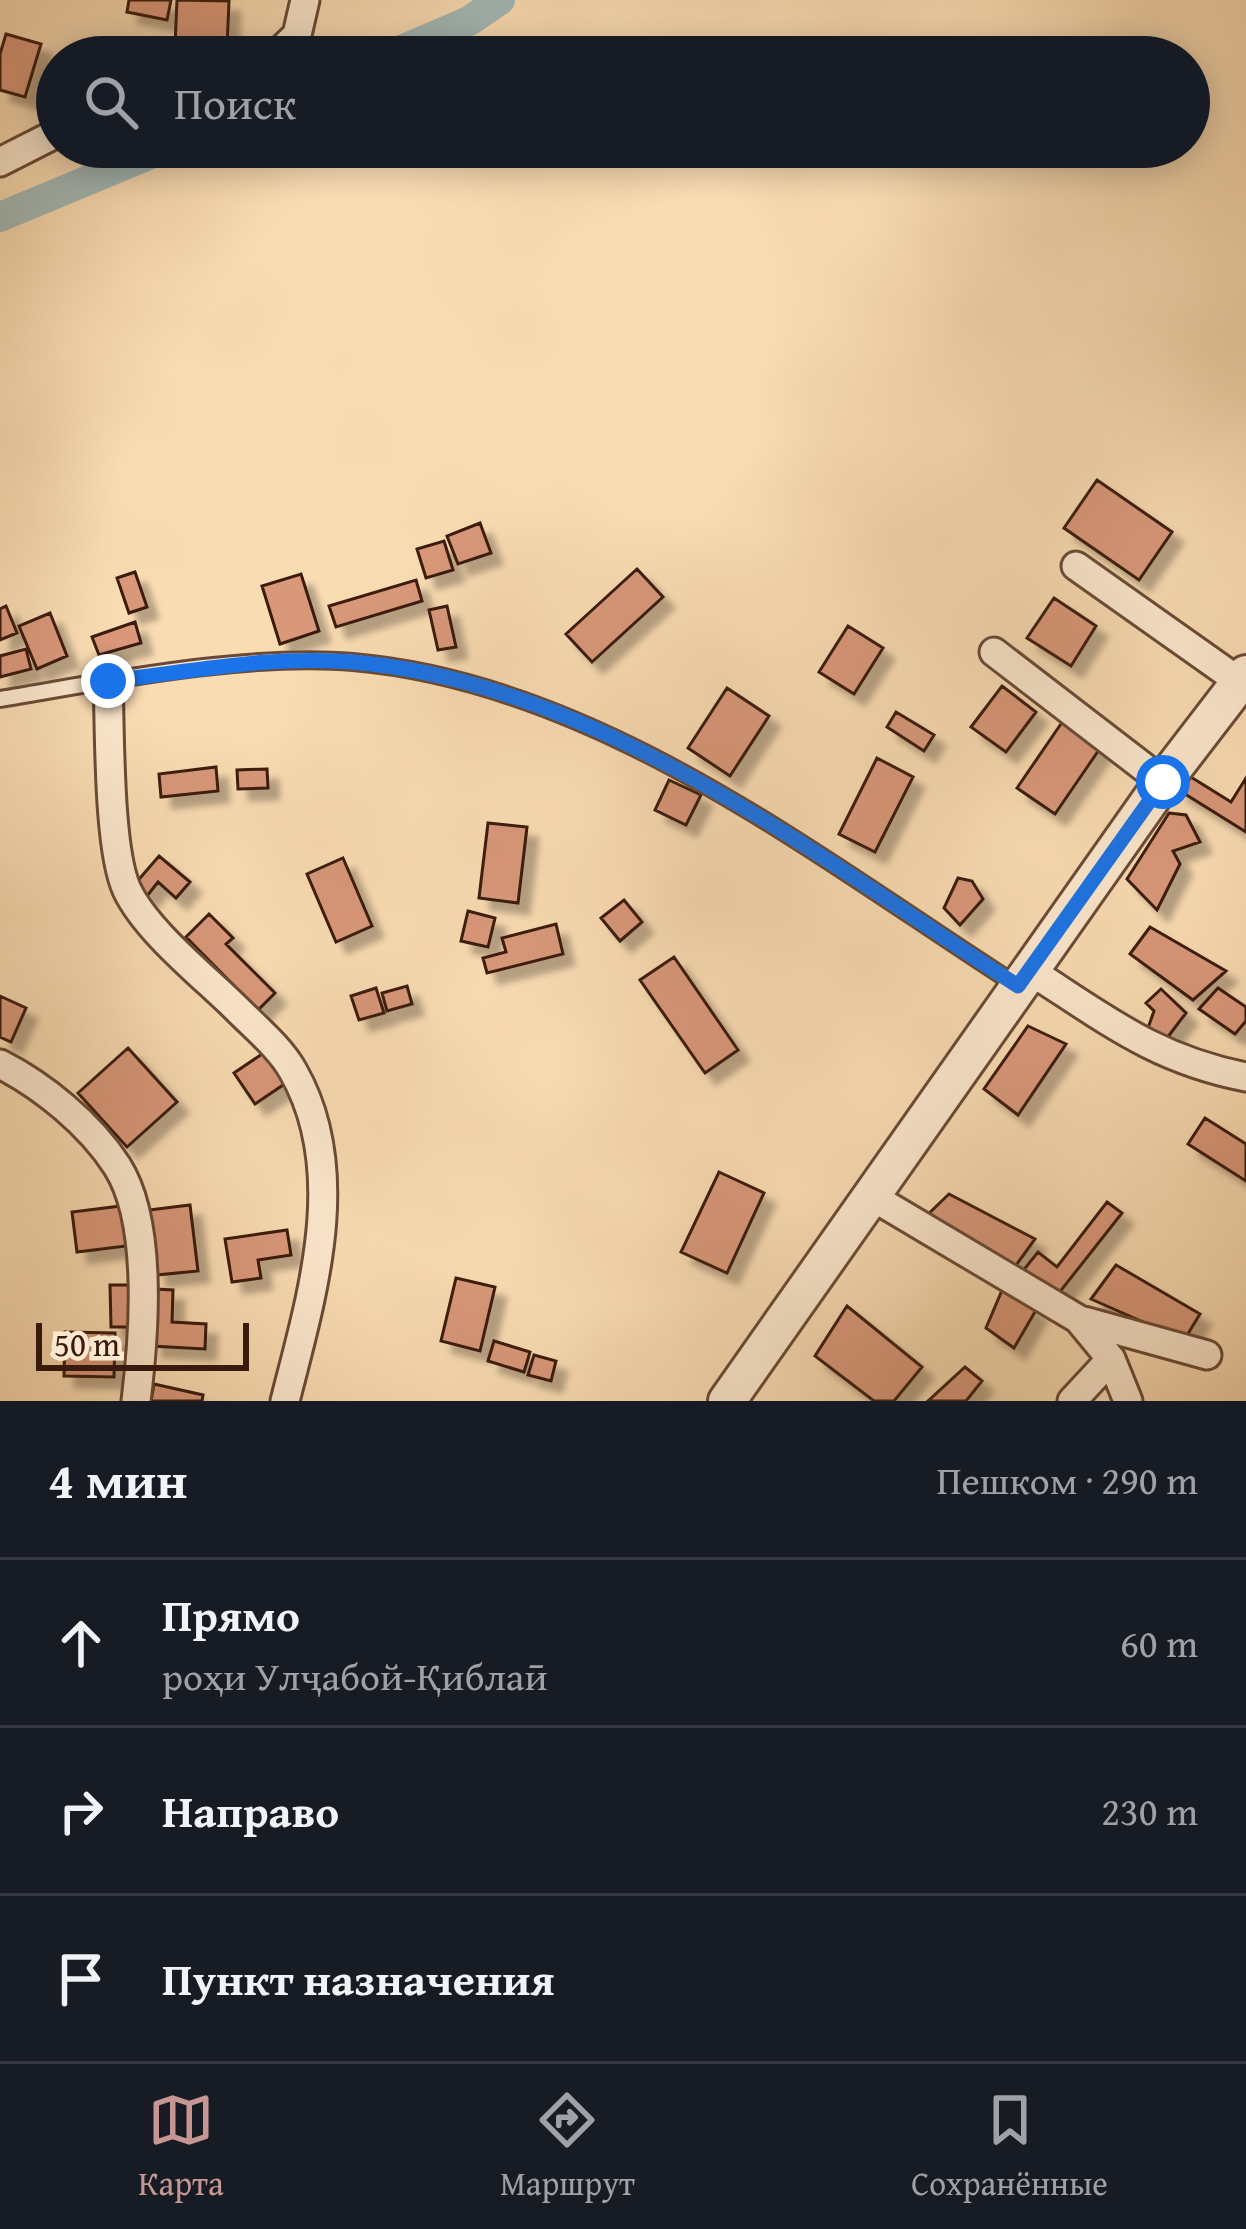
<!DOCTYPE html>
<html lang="ru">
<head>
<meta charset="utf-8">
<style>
	:root { --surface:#171b24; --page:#20242c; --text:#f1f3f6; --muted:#9ea1a6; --line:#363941; --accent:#c59692 }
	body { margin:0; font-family:"Gentium Book Plus",serif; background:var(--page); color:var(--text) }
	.scale { position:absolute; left:36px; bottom:30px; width:213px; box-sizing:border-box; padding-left:12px; border:6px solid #3a1a0d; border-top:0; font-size:33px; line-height:42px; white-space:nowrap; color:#3a1a0d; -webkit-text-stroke:9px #fce8ce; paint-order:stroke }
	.stop { position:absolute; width:36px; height:36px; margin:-27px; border:9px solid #1a73e8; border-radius:50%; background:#fff }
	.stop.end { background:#1a73e8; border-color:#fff; box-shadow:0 3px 12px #0008 }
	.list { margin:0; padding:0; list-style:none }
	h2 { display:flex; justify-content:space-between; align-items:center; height:156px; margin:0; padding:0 48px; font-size:51px }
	h2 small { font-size:39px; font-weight:400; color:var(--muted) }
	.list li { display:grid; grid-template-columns:78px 1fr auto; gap:36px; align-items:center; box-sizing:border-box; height:168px; padding:0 48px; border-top:3px solid var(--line) }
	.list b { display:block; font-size:45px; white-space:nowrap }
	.list p { margin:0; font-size:39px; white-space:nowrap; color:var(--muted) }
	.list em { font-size:39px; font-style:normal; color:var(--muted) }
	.icon { flex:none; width:66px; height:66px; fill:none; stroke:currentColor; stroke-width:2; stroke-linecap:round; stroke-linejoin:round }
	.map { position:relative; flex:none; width:1246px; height:1401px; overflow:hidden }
	.search { position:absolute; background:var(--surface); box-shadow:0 6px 30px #0003; left:36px; right:36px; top:36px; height:132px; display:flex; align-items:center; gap:30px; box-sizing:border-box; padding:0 42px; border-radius:66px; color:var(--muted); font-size:45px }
	.sheet { height:660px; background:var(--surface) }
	nav { display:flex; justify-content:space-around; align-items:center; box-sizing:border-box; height:168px; border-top:3px solid var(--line); background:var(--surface); font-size:33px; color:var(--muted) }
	nav a { display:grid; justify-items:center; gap:6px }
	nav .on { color:var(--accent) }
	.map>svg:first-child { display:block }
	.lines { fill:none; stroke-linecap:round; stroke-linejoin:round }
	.canal { stroke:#a3b9b7; stroke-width:30 }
	.building { fill:#d9987a; stroke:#3a1a0d; stroke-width:3; filter:url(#shadow) }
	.service-casing { stroke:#6a4a36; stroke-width:20 }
	.minor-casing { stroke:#6a4a36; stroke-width:33 }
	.tertiary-casing { stroke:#6a4a36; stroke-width:42 }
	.service { stroke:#fce8ce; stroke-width:14 }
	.minor { stroke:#fce8ce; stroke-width:27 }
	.tertiary { stroke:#fce8ce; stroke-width:36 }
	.route { stroke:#1a73e8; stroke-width:15 }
</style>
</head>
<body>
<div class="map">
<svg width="1246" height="1401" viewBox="0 0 1246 1401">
	<defs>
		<filter id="shadow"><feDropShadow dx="11" dy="11" stdDeviation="3" flood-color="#0004"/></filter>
	</defs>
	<rect width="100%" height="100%" fill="#fadcb3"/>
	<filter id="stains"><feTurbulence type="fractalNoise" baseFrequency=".00167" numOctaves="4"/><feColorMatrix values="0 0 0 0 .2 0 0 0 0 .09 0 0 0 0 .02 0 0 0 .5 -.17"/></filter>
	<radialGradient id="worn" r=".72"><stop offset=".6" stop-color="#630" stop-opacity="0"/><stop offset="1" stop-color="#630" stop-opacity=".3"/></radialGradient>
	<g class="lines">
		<path class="canal" d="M385,57L469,21L500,0
			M0,217L168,147"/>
	</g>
	<path class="building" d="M129,0H171L167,20L127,12Z
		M177,0L229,1L227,48L175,46Z
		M6,34L41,44L25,97L0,90V54Z
		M1097,480L1172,532L1139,580L1064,528Z
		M480,523L491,553L458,564L447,536Z
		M444,541L453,570L426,578L417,549Z
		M637,569L663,597L592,662L566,634Z
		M135,572L147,607L129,613L117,578Z
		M301,574L319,631L280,644L262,586Z
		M416,580L422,601L336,627L329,606Z
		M1054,598L1096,626L1071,666L1027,638Z
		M6,606L17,633L0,640V609Z
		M447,606L456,647L438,650L429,610Z
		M50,613L67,656L37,669L19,626Z
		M135,622L141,643L99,655L92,637Z
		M848,626L883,648L854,694L819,672Z
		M26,649L31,669L0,677V656Z
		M1002,686L1036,712L1006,752L971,727Z
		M727,688L769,716L730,776L688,748Z
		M896,712L934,735L924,751L887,727Z
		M1065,718L1103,744L1055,814L1017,788Z
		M877,758L913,777L875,852L839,834Z
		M216,767L218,791L161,797L159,774Z
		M267,769L268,788L238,789L237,770Z
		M1186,774L1231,802L1246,778V832L1177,789Z
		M669,780L701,795L686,825L655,810Z
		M1169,813L1186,815L1200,842L1173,851L1180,864L1157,910L1127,879Z
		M488,823L527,827L518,903L479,898Z
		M159,856L190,882L176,898L158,882L147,896L134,885Z
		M343,858L372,926L336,942L307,874Z
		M958,878L972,881L983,899L960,925L944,908Z
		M624,900L642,922L620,941L601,918Z
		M468,911L495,918L488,947L461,941Z
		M209,914L233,938L226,944L275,993L258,1010L186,937Z
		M556,924L563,954L487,973L483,958L506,952L502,938Z
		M1150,927L1226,971L1193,1000L1130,954Z
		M674,957L738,1050L705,1073L640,980Z
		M407,986L412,1004L387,1011L382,993Z
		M376,988L384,1013L359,1020L351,996Z
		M1218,988L1246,1007V1021L1235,1034L1199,1009Z
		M1161,989L1186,1013L1167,1038L1148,1028L1154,1011L1146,1003Z
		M0,996L26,1008L11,1042L0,1037Z
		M1028,1026L1066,1044L1018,1115L984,1089Z
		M128,1048L177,1102L127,1147L78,1093Z
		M265,1052L286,1083L255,1104L234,1073Z
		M1205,1118L1246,1144V1181L1188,1144Z
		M719,1172L764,1193L727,1273L681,1252Z
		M949,1194L1035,1239L1009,1275L919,1223Z
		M1107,1202L1122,1213L1055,1298L1022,1272L1038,1252L1057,1267Z
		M190,1205L198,1271L156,1275L149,1210Z
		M121,1206L126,1246L77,1252L72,1212Z
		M287,1230L291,1255L258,1260L261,1278L232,1282L225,1239Z
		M1116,1265L1200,1314L1184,1340L1091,1299Z
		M456,1278L495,1287L480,1351L441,1341Z
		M110,1285H131V1327H111Z
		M1003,1288L1036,1310L1014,1348L986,1328Z
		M154,1289L173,1290L172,1322L206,1324L205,1349L151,1346Z
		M847,1306L922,1367L894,1401H874L815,1356Z
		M65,1332L115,1333L114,1377L64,1376Z
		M494,1341L530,1352L524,1372L488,1361Z
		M534,1355L556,1361L551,1381L528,1375Z
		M965,1367L982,1381L966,1401H928Z
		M154,1384L203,1395L202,1401H151Z"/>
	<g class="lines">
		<defs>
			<path id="service" d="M0,699C108,681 245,653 353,662C598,683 817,857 1018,986"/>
			<path id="minor" d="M274,57L297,35L305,0
				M0,162L57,133
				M1076,566L1240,682
				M994,652L1163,782
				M108,681C110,731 108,849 127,890C147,932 205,977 238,1010C257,1029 280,1048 293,1071C351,1172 311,1298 285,1401
				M1029,970C1106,1019 1154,1059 1246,1077
				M0,1064C43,1086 90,1124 117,1166C153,1222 144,1337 136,1401
				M871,1196L1078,1319L1111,1359L1128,1401
				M1084,1321L1207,1355
				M1072,1401L1111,1359"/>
			<path id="tertiary" d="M727,1401L1163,782L1246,674"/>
		</defs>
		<use href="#service" class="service-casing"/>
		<use href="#minor" class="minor-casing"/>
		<use href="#tertiary" class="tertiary-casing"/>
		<use href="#service" class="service"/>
		<use href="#minor" class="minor"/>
		<use href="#tertiary" class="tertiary"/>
	</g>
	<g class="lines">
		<path class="route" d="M108,681C189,672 271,655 353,662C598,683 817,857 1018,986L1163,782"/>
	</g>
	<rect width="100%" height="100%" filter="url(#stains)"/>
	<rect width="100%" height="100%" fill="url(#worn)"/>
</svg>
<div class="scale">50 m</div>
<div class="stop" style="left:1163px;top:782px"></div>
<div class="stop end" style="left:108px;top:681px"></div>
<div class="search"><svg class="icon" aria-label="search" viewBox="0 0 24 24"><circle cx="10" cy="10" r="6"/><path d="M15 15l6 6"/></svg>Поиск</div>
</div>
<section class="sheet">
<h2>4 мин<small>Пешком · 290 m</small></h2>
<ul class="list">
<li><svg class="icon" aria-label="ahead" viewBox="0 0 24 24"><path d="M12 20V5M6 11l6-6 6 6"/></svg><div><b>Прямо</b><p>роҳи Улҷабой-Қиблаӣ</p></div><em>60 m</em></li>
<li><svg class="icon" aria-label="right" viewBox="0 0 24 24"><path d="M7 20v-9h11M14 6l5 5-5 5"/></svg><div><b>Направо</b></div><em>230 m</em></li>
<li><svg class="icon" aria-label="arrive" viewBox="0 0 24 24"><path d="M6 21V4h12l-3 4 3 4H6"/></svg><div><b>Пункт назначения</b></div></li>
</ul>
</section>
<nav>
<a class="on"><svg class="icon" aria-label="map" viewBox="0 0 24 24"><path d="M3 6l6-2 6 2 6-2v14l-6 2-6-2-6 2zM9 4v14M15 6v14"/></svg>Карта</a>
<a><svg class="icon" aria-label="directions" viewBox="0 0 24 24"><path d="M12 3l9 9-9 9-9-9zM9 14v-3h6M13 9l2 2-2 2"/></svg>Маршрут</a>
<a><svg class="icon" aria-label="saved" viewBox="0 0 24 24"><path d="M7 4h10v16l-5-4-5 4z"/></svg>Сохранённые</a>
</nav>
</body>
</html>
